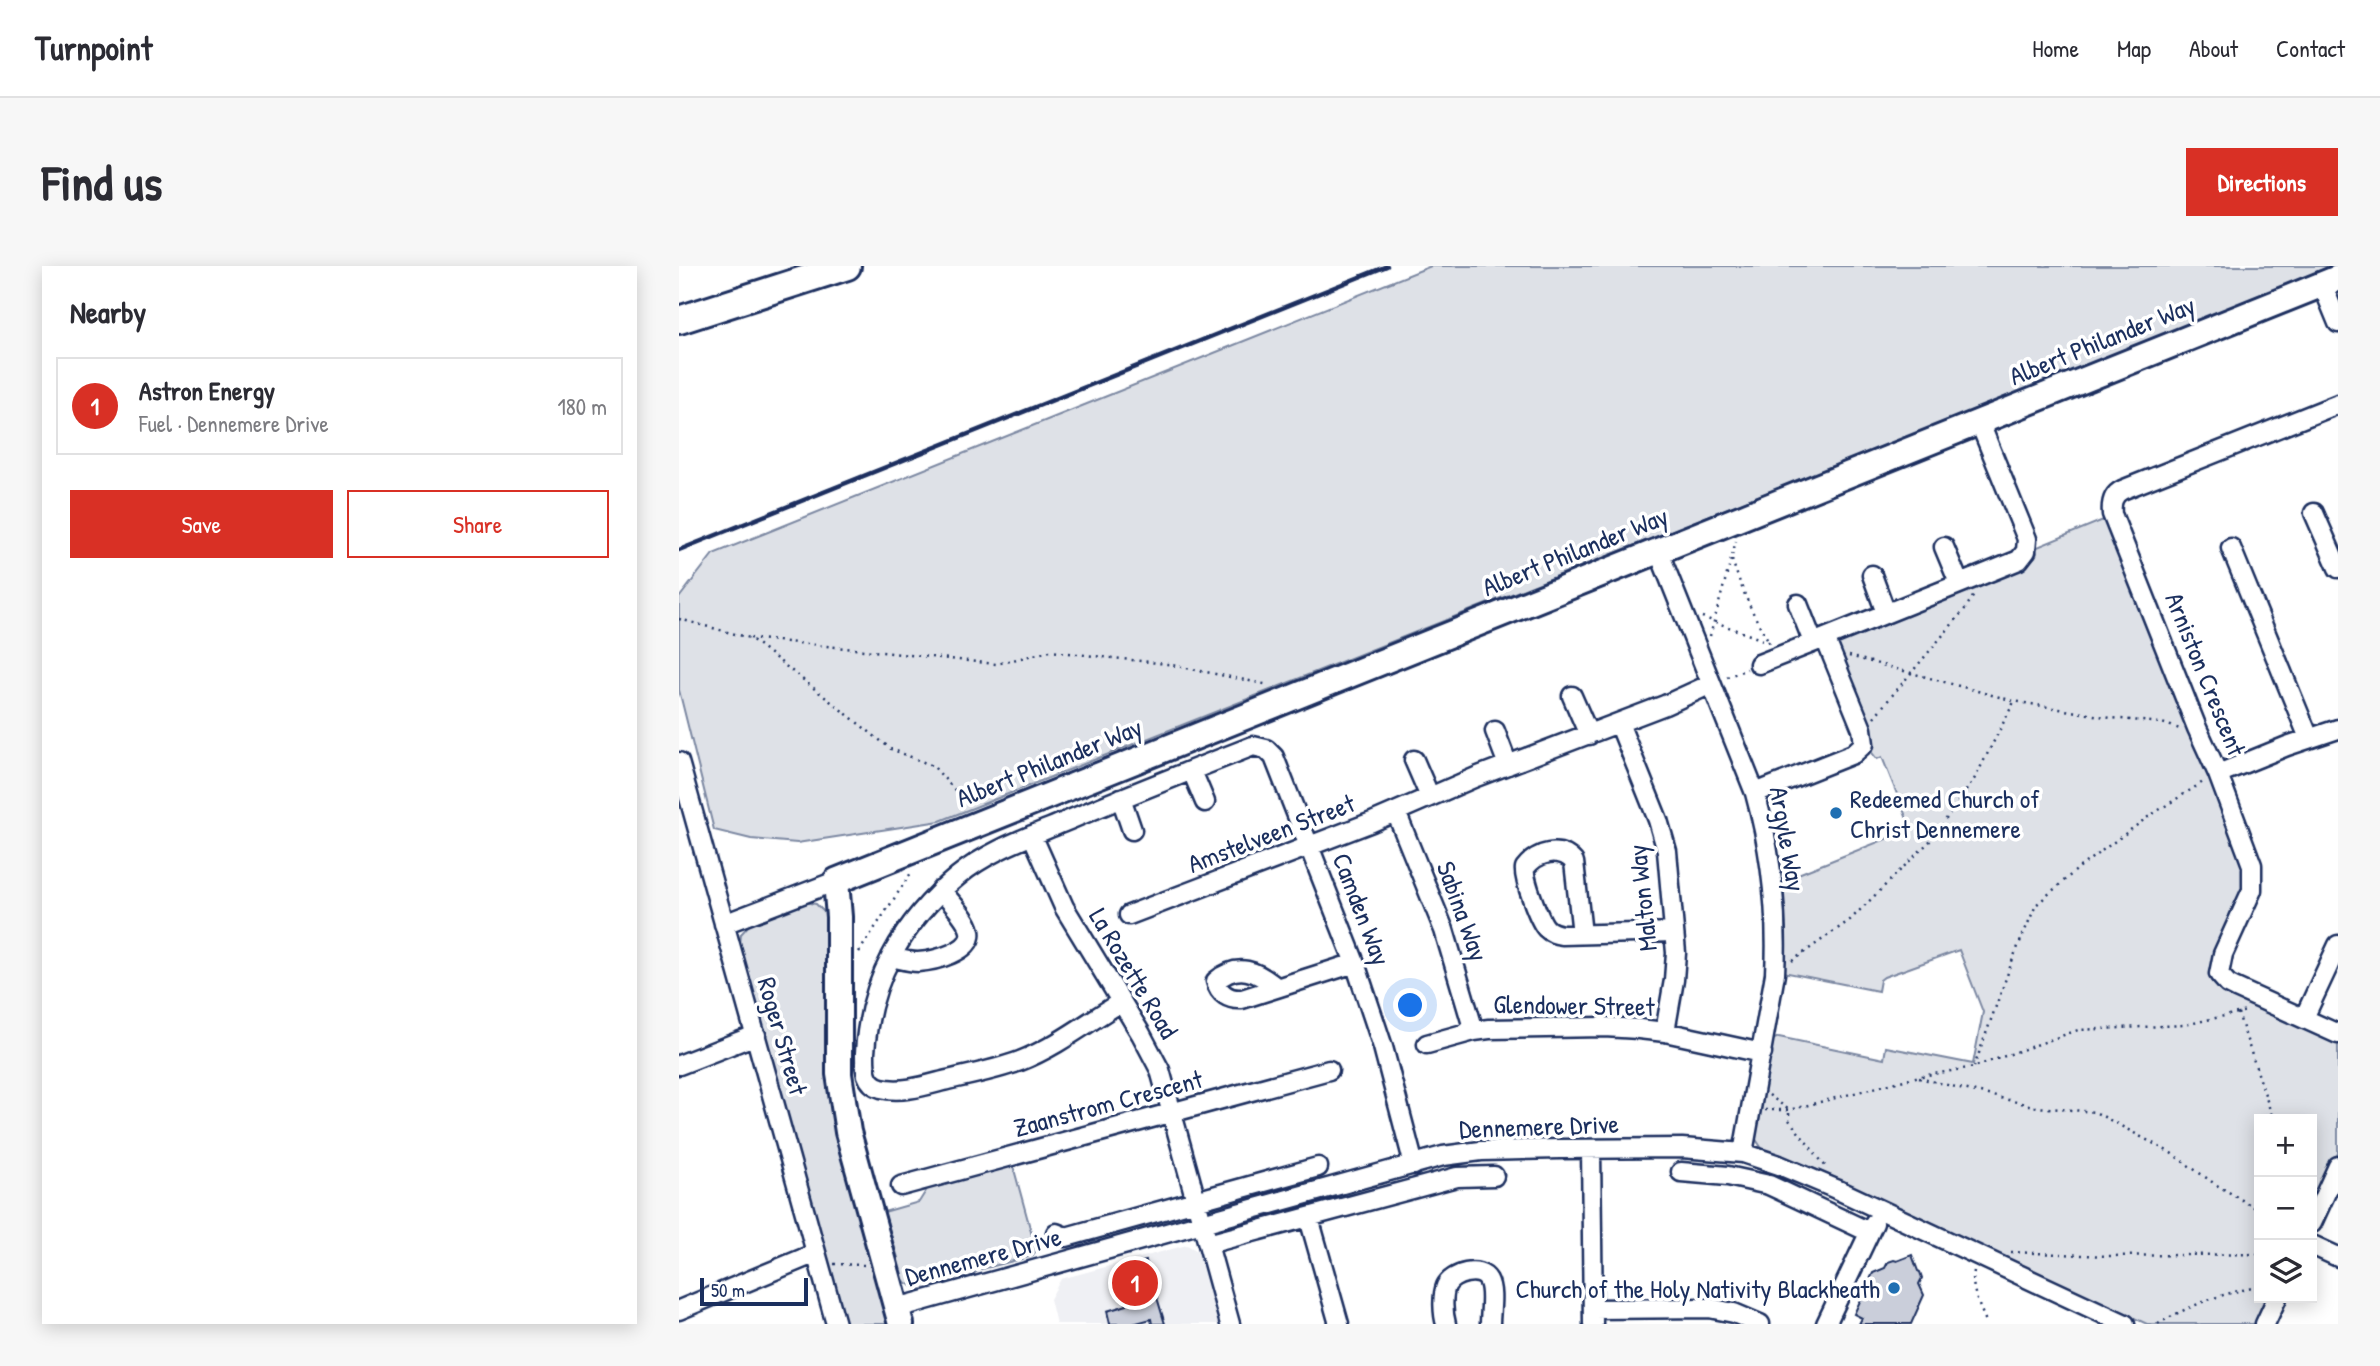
<!DOCTYPE html>
<html lang="en">
<head>
<meta charset="utf-8">
<style>
	:root { --surface:#fff; --page:#f7f7f7; --text:#2b2b33; --muted:#7c7c81; --line:#e1e1e2; --accent:#d93025 }
	body { margin:0; font-family:"Patrick Hand",sans-serif; background:var(--page); color:var(--text) }
	.controls { position:absolute; right:21px; bottom:21px; display:grid; overflow:hidden; border-radius:0px; box-shadow:0 4px 18px #0003 }
	.controls button { width:63px; height:63px; display:grid; place-items:center; padding:0; border:0; border-bottom:2px solid var(--line); background:var(--surface); color:var(--text); font:35px sans-serif }
	.scale { position:absolute; left:21px; bottom:18px; width:108px; box-sizing:border-box; padding-left:7px; border:4px solid #1b2f5e; border-top:0; font-size:19px; line-height:24px; white-space:nowrap; color:#1b2f5e; -webkit-text-stroke:5px #fff; paint-order:stroke }
	.you { position:absolute; left:732px; top:740px; width:24px; height:24px; margin:-18px; border:5px solid #fff; border-radius:50%; background:#1a73e8; box-shadow:0 0 0 10px #1a73e833 }
	.badge { display:grid; place-items:center; width:46px; height:46px; border-radius:50%; background:var(--accent); color:#fff; font-size:23px; font-weight:700 }
	.pin { position:absolute; translate:-50% -50%; border:4px solid #fff; box-shadow:0 2px 7px #0006 }
	.list { margin:0; padding:0; list-style:none }
	h2 { display:flex; justify-content:space-between; align-items:center; height:91px; margin:0; padding:0 28px; font-size:30px }
	h2 small { font-size:23px; font-weight:400; color:var(--muted) }
	.list li { display:grid; grid-template-columns:46px 1fr auto; gap:21px; align-items:center; box-sizing:border-box; height:98px; margin:0 14px 14px; padding:0 14px; border:2px solid var(--line); border-radius:0px }
	.list b { display:block; font-size:26px; white-space:nowrap }
	.list p { margin:0; font-size:23px; white-space:nowrap; color:var(--muted) }
	.list em { font-size:23px; font-style:normal; color:var(--muted) }
	.actions { display:flex; gap:14px; padding:21px 28px }
	.actions a { flex:1; padding:16px 0; border:2px solid var(--accent); border-radius:0px; text-align:center; font-size:24px; color:var(--accent) }
	.actions .main { background:var(--accent); color:#fff }
	.icon { flex:none; width:38px; height:38px; fill:none; stroke:currentColor; stroke-width:2; stroke-linecap:round; stroke-linejoin:round }
	.map { position:relative; flex:none; width:1659px; height:1058px; overflow:hidden; border-radius:0px }
	header { display:flex; align-items:center; gap:42px; box-sizing:border-box; height:98px; padding:0 35px; background:var(--surface); border-bottom:2px solid var(--line) }
	header strong { font-size:33px }
	nav { display:flex; gap:38px; margin-inline-start:auto; font-size:24px }
	.intro { display:flex; align-items:center; justify-content:space-between; box-sizing:border-box; height:168px; padding:0 42px }
	h1 { margin:0; font-size:49px }
	.button { padding:18px 32px; border-radius:0px; background:var(--accent); color:#fff; font-size:24px; font-weight:700 }
	main { display:flex; gap:42px; padding:0 42px }
	aside { flex:1; background:var(--surface); border-radius:0px; box-shadow:0 4px 18px #0003 }
	.map>svg:first-child { display:block }
	.built { fill:#eff0f4 }
	.green { fill:#dee1e7; stroke:#7c88a2; stroke-width:2 }
	.building { fill:#caceda; stroke:#1b2f5e; stroke-width:2 }
	.lines { fill:none; stroke-linecap:round; stroke-linejoin:round }
	.street-casing { stroke:#1b2f5e; stroke-width:23 }
	.secondary-casing { stroke:#1b2f5e; stroke-width:30 }
	.primary-casing { stroke:#1b2f5e; stroke-width:32 }
	.path { stroke:#1b2f5e; stroke-width:2.5; stroke-dasharray:2 5; stroke-linecap:butt }
	.street { stroke:#fff; stroke-width:18 }
	.secondary { stroke:#fff; stroke-width:24 }
	.primary { stroke:#fff; stroke-width:26 }
	.rail { stroke:#1b2f5e; stroke-width:4.5 }
	.poi-dot { fill:#1f6fb2; stroke:#fff; stroke-width:2.5 }
	.labels { text-anchor:middle; dominant-baseline:central; stroke-width:7; stroke-linejoin:round; paint-order:stroke }
	.street-label { font-size:26px; fill:#1b2f5e; stroke:#fff }
	.poi-label { font-size:26px; fill:#1b2f5e; stroke:#fff; text-anchor:start }
</style>
</head>
<body>
<header>
<strong>Turnpoint</strong>
<nav><a>Home</a><a>Map</a><a>About</a><a>Contact</a></nav>
</header>
<div class="intro"><h1>Find us</h1><a class="button">Directions</a></div>
<main>
<aside>
<h2>Nearby<small></small></h2>
<ul class="list">
<li><span class="badge">1</span><div><b>Astron Energy</b><p>Fuel · Dennemere Drive</p></div><em>180 m</em></li>
</ul>
<div class="actions"><a class="main">Save</a><a>Share</a></div>
</aside>
<div class="map">
<svg width="1659" height="1058" viewBox="0 0 1659 1058">
	<rect width="100%" height="100%" fill="#fff"/>
	<filter id="ink" filterUnits="userSpaceOnUse"><feTurbulence type="fractalNoise" baseFrequency=".0143" numOctaves="2"/><feDisplacementMap in="SourceGraphic" scale="14" xChannelSelector="R" yChannelSelector="G"/><feConvolveMatrix kernelMatrix="1 2 1 2 8 2 1 2 1" color-interpolation-filters="sRGB"/></filter>
	<g filter="url(#ink)">
		<path class="built" d="M508,979L522,987L541,1058H377L371,1033L382,1013Z"/>
		<path class="green" d="M752,0H1659L261,555L118,577L72,573L35,564L0,424V332L34,288Z
			M1429,252L1567,595L1565,631L1530,703L1531,711L1536,717L1659,774V887L1633,943V853H1580V1032H1591L1578,1058H1468L1141,905L1084,884L1076,872L1093,774L1100,771L1205,793L1207,781L1294,798L1304,746L1280,684L1205,711L1201,714L1199,725L1104,706L1099,616L1232,563L1203,491L1198,493L1190,483L1157,382L1160,373L1165,369L1356,291L1358,287L1356,282Z
			M124,636L137,638L150,651L151,802L215,1058H165L61,680L62,668L70,659Z
			M333,896L357,984L354,990L299,1004L288,1014L251,1024L239,1023L227,1017L222,1011L215,997L219,992L205,946L240,936L250,920Z"/>
		<path class="building" d="M1233,989L1239,1005L1241,1006L1243,1012L1240,1018L1245,1029L1232,1058H1180L1183,1052L1175,1048L1194,1007L1206,1002L1209,996L1215,994L1218,995Z
			M467,995L486,1058H473L472,1053L454,1058H431L428,1045L448,1039L438,1003Z"/>
		<g class="lines">
			<defs>
				<path id="street" d="M1643,18L1659,57
					M1659,138L1443,224C1433,229 1432,238 1433,248L1518,462L1539,508L1573,599V624L1544,688L1540,708L1549,718L1557,722L1659,768
					M1635,247L1659,302
					M1265,281L1280,317
					M1552,282L1630,472
					M979,284L1076,527C1092,585 1099,647 1096,708L1064,887
					M1193,309L1207,347
					M1119,338L1134,376
					M1080,398L1146,372
					M893,430L910,469
					M940,457L979,554L988,585L997,687L995,714L986,766
					M816,465L829,499
					M735,494L751,531
					M0,496L157,1058
					M513,505L526,536
					M1539,508L1608,480L1659,463
					M1076,527L1174,488L1185,478L1183,463L1146,372L1340,294L1347,285L1348,273L1300,155
					M442,532L453,564
					M717,546L765,664L795,765
					M353,569L385,641L462,768L481,804L551,1058
					M450,649L693,556L797,511L986,439L1032,418
					M45,658L157,615
					M903,668L895,596C881,580 858,586 846,602C844,612 860,654 867,662C872,667 877,668 883,669L995,666
					M212,691C221,693 230,696 239,696C254,695 295,686 291,665C288,651 271,636 262,624
					M597,721C578,705 559,696 537,715C540,728 550,734 563,733L676,697
					M442,736C409,756 377,781 341,795C317,804 290,809 264,815C245,820 222,827 202,822C185,817 186,801 186,787C190,715 224,655 279,610C309,585 347,572 383,557C446,530 510,505 574,480L587,483L595,491L676,697L704,781L735,899
					M1625,752L1659,679
					M748,778L795,765L810,763L925,761L960,763L986,766L1083,787
					M0,799L77,769
					M912,883L914,1058
					M1002,906L1049,910L1090,919L1190,966
					M222,920L650,804
					M630,952L660,1058
					M1633,957L1659,900
					M377,967L387,971L639,901
					M529,978L778,911L815,910
					M1633,979L1659,991
					M218,1042L764,890L802,885L881,883L1003,882L1064,887L1100,899L1157,923L1446,1058
					M914,1043L1030,1042L1055,1047L1081,1058
					M0,1044L137,987
					M767,1058C764,1048 763,1030 767,1020C773,1007 801,1000 809,1014C815,1025 811,1046 811,1058
					M1147,1058L1195,957
					M1586,1058L1598,1032"/>
				<path id="secondary" d="M222,1058L169,866L160,808V651L157,615L1659,12"/>
				<path id="primary" d="M0,54L168,0"/>
			</defs>
			<use href="#street" class="street-casing"/>
			<use href="#secondary" class="secondary-casing"/>
			<use href="#primary" class="primary-casing"/>
			<path class="path" d="M1053,294C1063,324 1074,350 1091,377
				M1023,351L1092,377
				M0,353L71,372L212,483L254,500L283,532L297,538
				M1031,370L1057,275
				M71,372L317,398L371,385L488,398L590,419
				M1170,390L1335,435L1432,452L1483,457L1501,463
				M1048,411L1068,403
				M1195,451L1286,343L1295,329
				M180,686L232,607
				M1113,695L1171,654L1253,573L1296,512L1335,436
				M1559,747L1594,853
				M1295,801L1335,690L1357,639L1402,600L1469,551L1524,516
				M1240,812L1358,841L1416,846L1492,887L1536,918L1580,944
				M1090,829L1110,844V854L1147,901
				M1086,844H1110L1237,811L1295,801L1399,764L1506,759L1567,745
				M1332,986L1428,990L1580,988
				M155,998L187,999
				M1295,1005C1291,1023 1301,1041 1308,1058
				M1479,1058C1509,1040 1545,1026 1580,1021"/>
			<use href="#street" class="street"/>
			<use href="#secondary" class="secondary"/>
			<use href="#primary" class="primary"/>
			<path class="rail" d="M0,284L708,0"/>
		</g>
	</g>
	<g class="poi-dot">
		<circle cx="1157" cy="547" r="7"/>
		<circle cx="1215" cy="1022" r="7"/>
	</g>
	<g class="labels">
		<g class="street-label">
			<text transform="translate(1423 74) rotate(-22)">Albert Philander Way</text>
			<text transform="translate(896 285) rotate(-22)">Albert Philander Way</text>
			<text transform="translate(1527 408) rotate(68)">Arniston Crescent</text>
			<text transform="translate(370 496) rotate(-22)">Albert Philander Way</text>
			<text transform="translate(592 567) rotate(-21)">Amstelveen Street</text>
			<text transform="translate(1109 573) rotate(80)">Argyle Way</text>
			<text transform="translate(963 632) rotate(-96)">Malton Way</text>
			<text transform="translate(683 643) rotate(69)">Camden Way</text>
			<text transform="translate(784 645) rotate(70)">Sabina Way</text>
			<text transform="translate(455 707) rotate(59)">La Rozette Road</text>
			<text transform="translate(895 739) rotate(1)">Glendower Street</text>
			<text transform="translate(104 770) rotate(74)">Roger Street</text>
			<text transform="translate(429 837) rotate(-15)">Zaanstrom Crescent</text>
			<text transform="translate(860 860) rotate(-2)">Dennemere Drive</text>
			<text transform="translate(304 990) rotate(-15)">Dennemere Drive</text>
		</g>
		<g class="poi-label">
			<text x="1171" y="532">Redeemed Church of<tspan x="1171" dy="30">Christ Dennemere</tspan></text>
			<text x="1201" y="1022" text-anchor="end">Church of the Holy Nativity Blackheath</text>
		</g>
	</g>
</svg>
<div class="controls">
<button>+</button>
<button>−</button>
<button><svg class="icon" aria-label="layers" viewBox="0 0 24 24"><path d="M12 4l9 5-9 5-9-5zM3 14l9 5 9-5"/></svg></button>
</div>
<div class="scale">50 m</div>
<div class="you"></div>
<div class="pin badge" style="left:456px;top:1017px">1</div>
</div>
</main>
</body>
</html>
